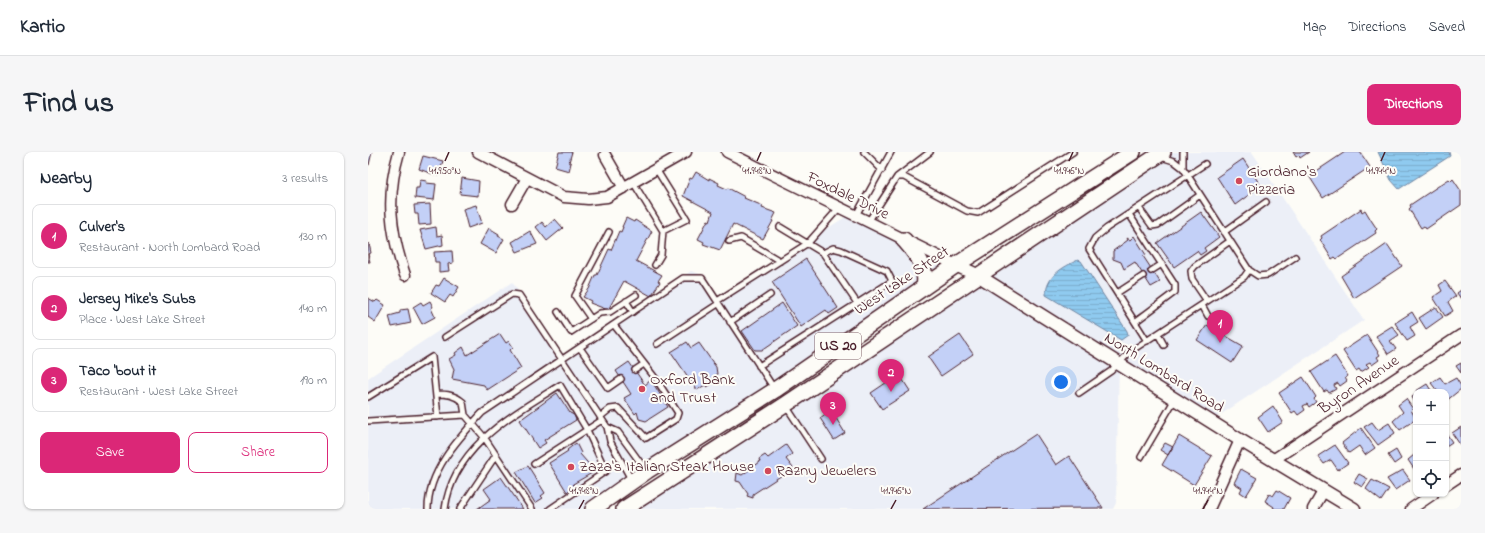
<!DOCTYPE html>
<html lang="en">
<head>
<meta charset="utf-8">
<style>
	:root { --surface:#fff; --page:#f6f6f7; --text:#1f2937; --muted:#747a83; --line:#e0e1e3; --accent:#db2777 }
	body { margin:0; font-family:"Indie Flower",sans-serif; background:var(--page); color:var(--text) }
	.controls { position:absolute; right:12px; bottom:12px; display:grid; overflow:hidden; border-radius:8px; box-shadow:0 1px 3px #0004 }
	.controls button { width:36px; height:36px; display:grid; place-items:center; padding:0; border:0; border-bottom:1px solid var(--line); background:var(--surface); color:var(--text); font:20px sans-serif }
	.you { position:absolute; left:693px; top:230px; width:14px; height:14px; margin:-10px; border:3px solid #fff; border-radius:50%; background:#1a73e8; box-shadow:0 0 0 6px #1a73e833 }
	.badge { display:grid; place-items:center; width:26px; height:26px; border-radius:50%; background:var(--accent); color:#fff; font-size:13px; font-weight:700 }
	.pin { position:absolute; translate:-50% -33px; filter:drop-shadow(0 1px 2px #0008) }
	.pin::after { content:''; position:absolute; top:21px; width:14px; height:12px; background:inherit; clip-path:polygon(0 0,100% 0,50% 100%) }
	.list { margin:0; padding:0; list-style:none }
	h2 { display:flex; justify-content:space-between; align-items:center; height:52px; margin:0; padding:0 16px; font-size:17px }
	h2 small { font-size:13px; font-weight:400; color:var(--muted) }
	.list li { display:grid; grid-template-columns:26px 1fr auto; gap:12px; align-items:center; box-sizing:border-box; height:64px; margin:0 8px 8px; padding:0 8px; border:1px solid var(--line); border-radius:8px }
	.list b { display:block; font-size:15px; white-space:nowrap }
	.list p { margin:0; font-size:13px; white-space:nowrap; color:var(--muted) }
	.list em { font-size:13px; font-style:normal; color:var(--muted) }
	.actions { display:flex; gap:8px; padding:12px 16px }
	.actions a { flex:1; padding:9px 0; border:1px solid var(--accent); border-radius:8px; text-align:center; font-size:14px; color:var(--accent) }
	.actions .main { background:var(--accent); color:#fff }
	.icon { flex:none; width:22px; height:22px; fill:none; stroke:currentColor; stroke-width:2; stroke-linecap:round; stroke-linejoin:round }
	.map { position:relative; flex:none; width:1093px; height:357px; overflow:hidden; border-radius:8px }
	header { display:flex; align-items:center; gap:24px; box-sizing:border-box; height:56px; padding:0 20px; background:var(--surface); border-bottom:1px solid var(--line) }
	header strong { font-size:19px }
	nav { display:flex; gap:22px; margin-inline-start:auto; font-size:14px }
	.intro { display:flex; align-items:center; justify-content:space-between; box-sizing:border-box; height:96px; padding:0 24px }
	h1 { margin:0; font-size:28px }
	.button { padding:10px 18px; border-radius:8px; background:var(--accent); color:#fff; font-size:14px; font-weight:700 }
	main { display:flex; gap:24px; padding:0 24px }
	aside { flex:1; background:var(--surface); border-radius:8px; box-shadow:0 1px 3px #0004 }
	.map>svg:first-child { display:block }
	.built { fill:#eceff7 }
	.water { fill:url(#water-rules); stroke:#7386a1 }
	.building { fill:#c3d0f7; stroke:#4a1f2b }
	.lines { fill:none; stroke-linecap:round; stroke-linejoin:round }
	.service-casing { stroke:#4a1f2b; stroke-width:8 }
	.minor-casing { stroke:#4a1f2b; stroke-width:13 }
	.tertiary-casing { stroke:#4a1f2b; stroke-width:15 }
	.primary-casing { stroke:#4a1f2b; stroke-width:18 }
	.service { stroke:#fdfcf7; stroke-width:5 }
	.minor { stroke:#fdfcf7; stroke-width:10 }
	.tertiary { stroke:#fdfcf7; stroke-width:12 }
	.primary { stroke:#fdfcf7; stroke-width:15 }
	.ticks { fill:none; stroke:#4a1f2b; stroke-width:1.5 }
	.poi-dot { fill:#d1495b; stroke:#fdfcf7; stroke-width:1.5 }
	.labels { text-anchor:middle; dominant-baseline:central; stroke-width:4; stroke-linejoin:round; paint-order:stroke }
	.shield { fill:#fdfcf7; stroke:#806168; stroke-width:1 }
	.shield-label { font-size:15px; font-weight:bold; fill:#4a1f2b }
	.poi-label { font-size:16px; fill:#4a1f2b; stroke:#fdfcf7; text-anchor:start }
	.street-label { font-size:16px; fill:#4a1f2b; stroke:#fdfcf7 }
	.ticks-label { font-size:10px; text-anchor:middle; fill:#4a1f2b; stroke:#fdfcf7; stroke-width:4; stroke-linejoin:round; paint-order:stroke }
</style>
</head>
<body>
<header>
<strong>Kartio</strong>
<nav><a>Map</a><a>Directions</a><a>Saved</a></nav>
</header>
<div class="intro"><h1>Find us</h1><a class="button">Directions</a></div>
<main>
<aside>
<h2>Nearby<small>3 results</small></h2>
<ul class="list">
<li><span class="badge">1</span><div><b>Culver's</b><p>Restaurant · North Lombard Road</p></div><em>130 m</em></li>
<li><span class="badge">2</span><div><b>Jersey Mike's Subs</b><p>Place · West Lake Street</p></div><em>140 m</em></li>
<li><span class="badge">3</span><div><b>Taco 'bout it</b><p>Restaurant · West Lake Street</p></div><em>190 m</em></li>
</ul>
<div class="actions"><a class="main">Save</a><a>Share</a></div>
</aside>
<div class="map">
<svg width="1093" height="357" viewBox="0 0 1093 357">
	<defs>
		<pattern id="water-rules" width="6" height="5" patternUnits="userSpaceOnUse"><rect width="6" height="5" fill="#8fcaef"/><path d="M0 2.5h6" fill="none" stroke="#7dadcd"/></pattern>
	</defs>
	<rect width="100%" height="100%" fill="#fdfcf7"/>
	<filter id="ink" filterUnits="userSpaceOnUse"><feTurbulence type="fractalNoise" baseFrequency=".025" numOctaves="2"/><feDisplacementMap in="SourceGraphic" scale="8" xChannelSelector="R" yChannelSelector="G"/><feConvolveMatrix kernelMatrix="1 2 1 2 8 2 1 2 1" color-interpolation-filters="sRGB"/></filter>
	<g filter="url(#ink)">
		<path class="built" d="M802,0H884L996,168L846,267L751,209L748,351L745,357H266Z
			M479,64L583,115L276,318L214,357H0V226L144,130L195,203L323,119L335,123L349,146Z"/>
		<path class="water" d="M1010,0H1081L1082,4L1031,37L1023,28Z
			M710,108L713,109L759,179L760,183L753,188L678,143C678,124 695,115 710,108Z"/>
		<path class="building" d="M0,0H4L1,13H0Z
			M191,0H204L201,10L203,11L201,19L187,15Z
			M925,0H941L932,6L931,3L928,5Z
			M977,0H992L1002,15L955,46L941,24Z
			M55,4L75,9L70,24L51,17Z
			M875,7L893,34L867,53L849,25Z
			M328,20L341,28V26L351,31L350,33L359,37L360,36L377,45L376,46L395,54L394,56L408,61L404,69H405L395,87L365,72L352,98L335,92L336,90L330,87L340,68L342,69L345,60L315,44L322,26L324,27Z
			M94,26L111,29L110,44L92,42Z
			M1081,27L1083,29L1085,27L1093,39V53L1058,77L1056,74L1053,76L1041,57L1043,55L1042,53Z
			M52,28L59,29L58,31L68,32L66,48L47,46L48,36H51Z
			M62,52L63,72L51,73L50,62H47L46,53Z
			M108,53L114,71L100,76L95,57Z
			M993,57L994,60L997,58L1003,68L1009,77L1007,79L1008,81L969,107L967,105L964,107L952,88L954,86L953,84Z
			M833,60L851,85L836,96L838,99L832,103L829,99L806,115L789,91Z
			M258,66L266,70L267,68L284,79L268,109L294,123L290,129L292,130L283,144L256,129L240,158L222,151L223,149L215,145L221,137L227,123H229L241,97L243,98L251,79L253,80L255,75H254Z
			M187,67L195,76L179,89L168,75L174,70L178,75Z
			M68,75L69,84L74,83L75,93L58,97L52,78Z
			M121,76L131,82L130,84L136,87L128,101L112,92Z
			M162,79L169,92L149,100L144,90Z
			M766,84L778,103L775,104L792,130L783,135L767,110L756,117L753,110L745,107V99L760,88L759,86L762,88Z
			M1,91L3,101L0,102L2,110H0V92Z
			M1019,92L1034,114L986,146L973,124Z
			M84,99L85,111L80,112L81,119L71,120V110H67L66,100Z
			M438,107L470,156L461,162L458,158L433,175L404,130Z
			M76,126L91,135L85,145L82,143L77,150L63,141L68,133L71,134Z
			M1077,129L1088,144L1080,150L1085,159L1077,164L1065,145L1074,139L1071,133Z
			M1093,138V147L1089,141Z
			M0,146L7,150L9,148L17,153L7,170L0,165Z
			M62,149L65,155L63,156L67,165L54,172L45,155L53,150L55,153Z
			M414,151L429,174L394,198H387L374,179Z
			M1068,155L1075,165L1058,177L1051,166Z
			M40,157L43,171L24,175L21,164L32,161V158Z
			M1044,160L1050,170L1042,175L1047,184L1039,189L1027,171Z
			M839,173L875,194L864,211L829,188Z
			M1024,174L1031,183L1022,189L1028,197L1020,202L1008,184Z
			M132,182L138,191L141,189L145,195L142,198L153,216L119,238L116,233L84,227L86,217L81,207L88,203L87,201L95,195L99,203Z
			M592,183L605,202L573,224L560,205Z
			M999,183L1012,203L1009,205L1011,208L1004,213L1002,210L998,212L1001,215L993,220L991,217L988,219L975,199Z
			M319,190L323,196L331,191L348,215L349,222L343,229L344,232L339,235L337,233L329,238L303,200Z
			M967,204L980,224L977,226L979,229L972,234L970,231L966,233L968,237L961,241L959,238L956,240L943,220Z
			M261,210L277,233L283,228L300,255L278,269L271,267L269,260L267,262L256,246L263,242L248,219Z
			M1093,211V221L1088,214Z
			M531,222L542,239L514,257L503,241Z
			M935,225L948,245L946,247L948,250L941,255L939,252L935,254L937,258L930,263L927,259L924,261L911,241Z
			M1072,225L1077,232L1088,226L1093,234V237L1078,249V240H1070L1063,231Z
			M1059,232L1064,240H1048V239Z
			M189,241L202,261L206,263L208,268L176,288L178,291L170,296L152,268Z
			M1048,242V252L1044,245Z
			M1038,247L1045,257L1043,258L1048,267L1032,278L1025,269L1035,260L1030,253Z
			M905,254L915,270L900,280L890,265Z
			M463,258L477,281L466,288L452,266Z
			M1004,270L1010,278L1021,271L1027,281L1010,293L996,275Z
			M1093,275V294L1084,281Z
			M993,276L1007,296L997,303L991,294L981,301L974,291Z
			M1078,281L1084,290L1078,294Z
			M668,282L688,313L701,304L735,356L555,357Z
			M811,284L844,304L826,333L794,313Z
			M208,291L213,301L212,302L225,317L224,321L205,332L207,334L199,340L181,311L200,299L199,298Z
			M797,291L805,295L800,303L792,298Z
			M418,293L424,302L418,307L425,316L385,342V346L379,344L380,342L372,330L368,329L369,321L374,323L392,310L391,307L397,303L400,306Z
			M967,293L980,311L970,318L963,308L956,312L950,304Z
			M1028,298L1033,307L1026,312L1020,303Z
			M1046,303H1048V320L1040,308Z
			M160,314L177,341L173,344L175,346L167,351L148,320Z
			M873,317L889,326L878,344L872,340L874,336L866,331Z
			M1035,318L1042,328L1027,338L1019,327Z
			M991,322L1000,327L994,335L986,330Z
			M133,325L155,357H109L123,347L116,337Z
			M1004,328L1021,337L1013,349L998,337Z
			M909,338L922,346L916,357H905L906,355L897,349L901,342L905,344Z"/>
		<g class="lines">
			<defs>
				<path id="service" d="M496,0L514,18
					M815,16V0
					M288,17L319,67L295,79
					M529,25L562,0
					M265,30L295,79L293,103L287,113
					M771,56L784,74L790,73L832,43
					M761,62L807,133V140L767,170
					M487,65L523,0
					M500,70L529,25H536L599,59L610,61L705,0
					M856,80L898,50
					M361,89L373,86L412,109
					M455,101L489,151
					M881,118L890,124L900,123L927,105
					M783,119L794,112
					M749,141L775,124
					M258,149L265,160
					M349,149L440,91L471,56
					M839,149L824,127L823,119L827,114L862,89
					M834,153L840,164
					M190,160L203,180L232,161L242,160L268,143
					M223,167L207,144L241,80
					M362,170L402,143
					M790,182L796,193
					M77,185L144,142L151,143L239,275L242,289L264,329
					M779,189L721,97L727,86L739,76L837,12
					M289,192L350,152
					M212,196L240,236L253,227
					M391,214L524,129L519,119L473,98L465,96L455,101L412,75
					M267,218L276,212
					M711,241L743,219L763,199L876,125L881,118L815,16L806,9L793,5
					M68,242C79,242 87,243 95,250L97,263L116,285L164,357
					M0,245L64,205L70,265
					M418,254L453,307
					M232,265L242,257L250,256L278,286L308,267L310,261L288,227L246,173
					M0,269L97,263
					M239,275L250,280L277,317
					M773,305L807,247
					M166,312L234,268
					M60,357C60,319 90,287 114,261L315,126H334L407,238
					M77,357C85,295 144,263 192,233L219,278L238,319L182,357
					M92,357L128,303"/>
				<path id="minor" d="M31,0C18,45 22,79 37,123
					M110,0L196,45L220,47L239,45L318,0
					M359,0L588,113
					M237,3L256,36
					M144,52L159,26
					M905,308L1093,183
					M1078,333L1093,323
					M841,357L872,288
					M945,357L956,338
					M1043,357L1065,342"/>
				<path id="tertiary" d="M588,113L611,124L872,288L986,357"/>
				<path id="primary" d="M536,88C549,103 560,115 556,135
					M225,357L279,319L407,238L588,113L765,0
					M256,357L417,253L795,0"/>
			</defs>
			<use href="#service" class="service-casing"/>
			<use href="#minor" class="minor-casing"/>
			<use href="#tertiary" class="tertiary-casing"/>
			<use href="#primary" class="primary-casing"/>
			<use href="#service" class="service"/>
			<use href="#minor" class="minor"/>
			<use href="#tertiary" class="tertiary"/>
			<use href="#primary" class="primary"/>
		</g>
	</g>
	<path class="ticks" d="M77,9L81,0M389,9L393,0M701,9L705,0M1013,9L1017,0M211,357L216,348M523,357L528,348M835,357L840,348"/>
	<g class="poi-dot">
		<circle cx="871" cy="29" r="4"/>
		<circle cx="274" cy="237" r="4"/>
		<circle cx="203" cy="315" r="4"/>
		<circle cx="400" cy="319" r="4"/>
	</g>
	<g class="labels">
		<rect class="shield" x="447" y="181" width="46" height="26" rx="3"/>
		<g class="shield-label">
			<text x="470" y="194">US 20</text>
		</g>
		<g class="poi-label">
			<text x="879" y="20">Giordano's<tspan x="879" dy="18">Pizzeria</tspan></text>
			<text x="282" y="228">Oxford Bank<tspan x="282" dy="18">and Trust</tspan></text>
			<text x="211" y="315">Zaza's Italian Steak House</text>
			<text x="408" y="319">Razny Jewelers</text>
		</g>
		<g class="street-label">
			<text transform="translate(480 44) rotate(26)">Foxdale Drive</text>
			<text transform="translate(534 129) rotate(-34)">West Lake Street</text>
			<text transform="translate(796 221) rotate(32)">North Lombard Road</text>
			<text transform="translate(991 233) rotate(-34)">Byron Avenue</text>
		</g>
	</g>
	<g class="ticks-label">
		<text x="77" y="22">41.950°N</text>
		<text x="389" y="22">41.948°N</text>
		<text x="701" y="22">41.946°N</text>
		<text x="1013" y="22">41.944°N</text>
		<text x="216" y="342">41.948°N</text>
		<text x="528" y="342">41.946°N</text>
		<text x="840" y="342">41.944°N</text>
	</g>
</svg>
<div class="controls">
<button>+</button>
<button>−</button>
<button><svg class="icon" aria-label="locate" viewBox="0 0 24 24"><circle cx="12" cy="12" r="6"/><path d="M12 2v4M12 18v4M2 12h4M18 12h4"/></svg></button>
</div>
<div class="you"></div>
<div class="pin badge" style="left:852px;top:191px">1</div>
<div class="pin badge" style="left:523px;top:240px">2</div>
<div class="pin badge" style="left:465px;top:273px">3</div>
</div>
</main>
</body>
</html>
